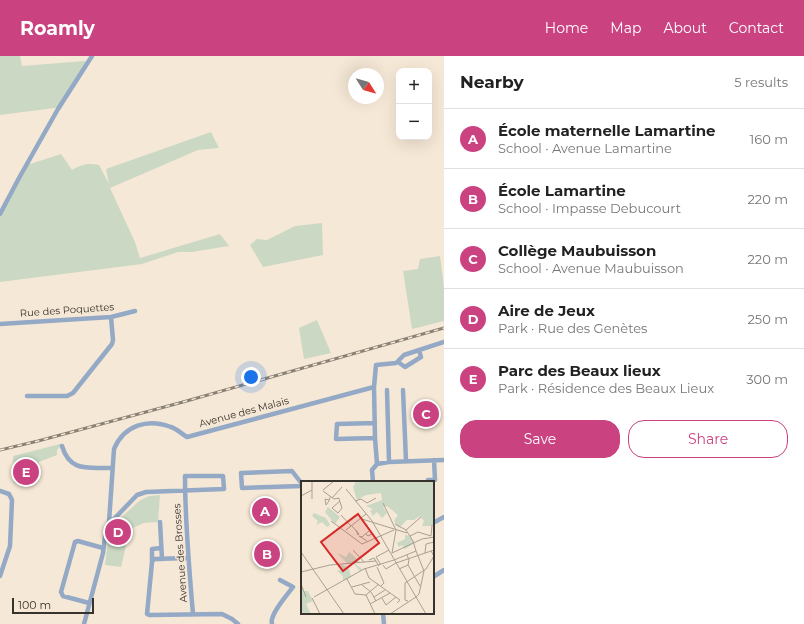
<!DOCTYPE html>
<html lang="en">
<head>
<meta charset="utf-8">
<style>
	:root { --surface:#fff; --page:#f6f6f6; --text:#222; --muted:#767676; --line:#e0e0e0; --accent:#ca4280 }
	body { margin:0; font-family:Montserrat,sans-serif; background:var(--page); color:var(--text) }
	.controls { position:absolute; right:12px; top:12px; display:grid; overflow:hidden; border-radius:8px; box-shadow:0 4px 16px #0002 }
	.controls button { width:36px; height:36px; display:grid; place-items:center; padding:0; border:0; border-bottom:1px solid var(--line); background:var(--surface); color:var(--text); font:20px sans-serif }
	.compass { position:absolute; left:348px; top:12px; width:36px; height:36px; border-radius:50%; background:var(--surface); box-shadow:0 4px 16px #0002; rotate:127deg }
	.scale { position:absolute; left:12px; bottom:10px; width:82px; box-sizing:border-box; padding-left:4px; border:2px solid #37322b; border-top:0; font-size:11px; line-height:14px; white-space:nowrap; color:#37322b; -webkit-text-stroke:3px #f6e8d6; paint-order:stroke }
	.you { position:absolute; left:251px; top:321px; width:14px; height:14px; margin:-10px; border:3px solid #fff; border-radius:50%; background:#1a73e8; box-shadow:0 0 0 6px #1a73e833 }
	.badge { display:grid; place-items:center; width:26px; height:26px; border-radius:50%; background:var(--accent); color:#fff; font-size:13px; font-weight:700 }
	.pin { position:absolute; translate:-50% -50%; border:2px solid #fff; box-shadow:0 1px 4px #0006 }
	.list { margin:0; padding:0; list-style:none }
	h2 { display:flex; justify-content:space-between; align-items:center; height:52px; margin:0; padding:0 16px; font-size:17px }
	h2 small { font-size:13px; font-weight:400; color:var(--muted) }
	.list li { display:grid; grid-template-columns:26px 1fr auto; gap:12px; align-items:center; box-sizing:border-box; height:60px; padding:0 16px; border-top:1px solid var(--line) }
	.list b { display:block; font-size:15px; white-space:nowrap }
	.list p { margin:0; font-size:13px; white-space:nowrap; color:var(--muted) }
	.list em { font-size:13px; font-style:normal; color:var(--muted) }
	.actions { display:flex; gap:8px; padding:12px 16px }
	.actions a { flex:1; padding:9px 0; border:1px solid var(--accent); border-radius:16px; text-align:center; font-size:14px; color:var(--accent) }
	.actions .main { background:var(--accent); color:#fff }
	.map { position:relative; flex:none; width:444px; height:568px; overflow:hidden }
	header { display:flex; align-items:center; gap:24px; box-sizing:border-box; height:56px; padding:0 20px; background:var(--accent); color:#fff }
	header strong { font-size:19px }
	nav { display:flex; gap:22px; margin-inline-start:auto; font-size:14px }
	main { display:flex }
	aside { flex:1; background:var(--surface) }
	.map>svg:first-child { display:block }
	.green { fill:#cbd9c4 }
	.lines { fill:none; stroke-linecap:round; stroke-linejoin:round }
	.street { stroke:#93a9c5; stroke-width:4.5 }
	.rail-casing { stroke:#8a8175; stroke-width:3 }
	.rail { stroke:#f6e8d6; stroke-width:1.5; stroke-dasharray:4.5; stroke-linecap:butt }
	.labels { text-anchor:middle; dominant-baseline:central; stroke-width:3; stroke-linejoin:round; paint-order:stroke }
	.street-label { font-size:10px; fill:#37322b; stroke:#f6e8d6 }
	.inset-road { fill:none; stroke:#aa9f92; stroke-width:1 }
	.view { fill:#d62828; fill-opacity:0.15; stroke:#d62828; stroke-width:2 }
	.inset-edge { fill:none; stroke:#37322b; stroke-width:2 }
</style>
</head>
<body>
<header>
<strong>Roamly</strong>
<nav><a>Home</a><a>Map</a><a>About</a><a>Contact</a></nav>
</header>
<main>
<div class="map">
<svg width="444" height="568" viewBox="0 0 444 568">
	<rect width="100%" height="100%" fill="#f6e8d6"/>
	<path class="green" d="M0,0H20L22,10L84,5L89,8L60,54L55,52L0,59Z
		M211,76L219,92L198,94L110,132L135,186L140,202L220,178L229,190L192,196H178L142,208L0,226V159L29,107L30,108L61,98L72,114C82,108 89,107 99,109L109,128L106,113Z
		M322,167L323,199L263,211L250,189L257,183L267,184L295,170Z
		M440,200L444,231V265L412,273L403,215L418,213L420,203Z
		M317,264L331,297L304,303L299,272Z
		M60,388L61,390L57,394V399L39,406L37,425L21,428L14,427L13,400Z
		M160,439L158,466L144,467L130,473L121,511L105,509L109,473L139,445L149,440Z"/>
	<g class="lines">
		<path class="street" d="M0,158L19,122L58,53L92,0
			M0,268L111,261L135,255
			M398,306L405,311L421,301L419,294
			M387,334L389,406
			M403,334L406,405
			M27,340H67L73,337L112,288L113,284L111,261
			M375,367L337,368L336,383L375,382
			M62,390C70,417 89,411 112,412
			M377,408L389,406L444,404
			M428,424H435L434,404
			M373,426L372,414L377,408L375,382L374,331L376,309L396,307L404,299L444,286
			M302,428L292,415L241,417L242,432L302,430
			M0,435L9,438L12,444L10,490L0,520
			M109,466L114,463L137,439L146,436L224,433L223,420H185C185,466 189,512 193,558
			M160,466L162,503
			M433,467L444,461
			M188,502L154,503L152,506L147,558L150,559L222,558L232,563L238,568
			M152,506V493L161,492
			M433,521L444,514
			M89,547L63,540L61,536L75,486L78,485L103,492
			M383,557L384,568
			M84,568L103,497L106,472L109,466L114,393C124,369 148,362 171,371C177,373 182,378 187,381L374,331
			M272,568C269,559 287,539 293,531L280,524"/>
		<defs>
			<path id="rail" d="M0,394L38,385L183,346L444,272"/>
		</defs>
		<use href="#rail" class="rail-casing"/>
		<use href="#rail" class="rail"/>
	</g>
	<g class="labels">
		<g class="street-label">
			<text transform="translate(67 254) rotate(-4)">Rue des Poquettes</text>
			<text transform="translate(244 356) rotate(-15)">Avenue des Malais</text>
			<text transform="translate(180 497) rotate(-94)">Avenue des Brosses</text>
		</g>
	</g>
	<g transform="translate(301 425)">
		<rect width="133" height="133" fill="#f6e8d6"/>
		<path d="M55,0H133V45H121L123,40L119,35L113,39H106L98,47L93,40L97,34L86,25L82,26L86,32L81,37L76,31L72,35L69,30L72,28L65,25L81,19L80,12L65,14L56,19L52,6ZM27,26L39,36L34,43L24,31ZM13,32L25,37L29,44L26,46L21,41L15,44L17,40L11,35ZM104,54L109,55L113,62L104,68L101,64L98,66L94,59L96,62L104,58ZM43,66L59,81L53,82L62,89L59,90L52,82L47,83L36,72L45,76L48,71ZM38,84H42L48,88L50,96L42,100V95L36,90L41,88ZM0,103L3,110H7L12,120L5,123L10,133H2L0,129Z" fill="#cbd9c4"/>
		<path class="inset-road" d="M45,8L71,40L115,116L89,133M22,9L33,0M22,10L33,18L38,17M0,15L11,9M31,17L41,6M38,17V18L41,27L37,32L31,27L39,20M11,18V0M28,19L24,18L25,24L28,20L29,16M54,20L60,18L66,22L75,17M82,22L95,49L91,72M40,34L50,45M61,38L106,52M30,40L61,63L93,49M94,43L105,49M51,45L58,53L57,54L55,49M45,49L65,33M105,49L120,36M65,53L67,55L71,53L65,43M109,55L117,51L130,55L131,44M66,60L58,55L61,56L68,50M52,69L63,81M115,70L123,90L118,113L115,116L125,133M0,71L43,133M91,72L121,58L133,56M124,72L125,63L133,61M68,79L73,77L78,85M93,79L115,70L112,60L105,49M95,82L133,69M80,84L75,76L88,69M82,84L85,88L95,82M107,84L119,105M76,86L83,102L80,105M64,87L68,97L99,119L96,122M98,88L107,84L108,79L106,74M0,91L29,84L75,80M46,98L54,113L65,114M0,103L5,116M61,104L70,111L75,120M51,106L69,101M65,114L74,133M65,114L78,103M13,116L63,88L93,79M73,116L84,109M11,117L19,133M81,117L85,124L95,116M107,120L104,119V102L125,88L133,75L130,70M69,123L89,112"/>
		<path class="view" d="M57,33L78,62L42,90L20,61Z"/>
		<rect width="133" height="133" class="inset-edge"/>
	</g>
</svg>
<div class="controls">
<button>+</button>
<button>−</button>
</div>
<svg class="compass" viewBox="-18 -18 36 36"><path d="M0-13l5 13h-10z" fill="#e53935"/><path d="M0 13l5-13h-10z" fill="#767676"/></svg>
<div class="scale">100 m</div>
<div class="you"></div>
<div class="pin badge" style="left:265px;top:455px">A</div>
<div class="pin badge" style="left:267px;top:498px">B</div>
<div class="pin badge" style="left:426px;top:358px">C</div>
<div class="pin badge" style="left:118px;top:476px">D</div>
<div class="pin badge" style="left:26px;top:416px">E</div>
</div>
<aside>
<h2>Nearby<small>5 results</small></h2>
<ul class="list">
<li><span class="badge">A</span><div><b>École maternelle Lamartine</b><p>School · Avenue Lamartine</p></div><em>160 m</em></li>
<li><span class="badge">B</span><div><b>École Lamartine</b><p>School · Impasse Debucourt</p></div><em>220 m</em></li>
<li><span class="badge">C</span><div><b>Collège Maubuisson</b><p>School · Avenue Maubuisson</p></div><em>220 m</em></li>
<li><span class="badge">D</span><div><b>Aire de Jeux</b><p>Park · Rue des Genètes</p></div><em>250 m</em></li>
<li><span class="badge">E</span><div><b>Parc des Beaux lieux</b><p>Park · Résidence des Beaux Lieux</p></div><em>300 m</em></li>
</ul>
<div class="actions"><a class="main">Save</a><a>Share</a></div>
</aside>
</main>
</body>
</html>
